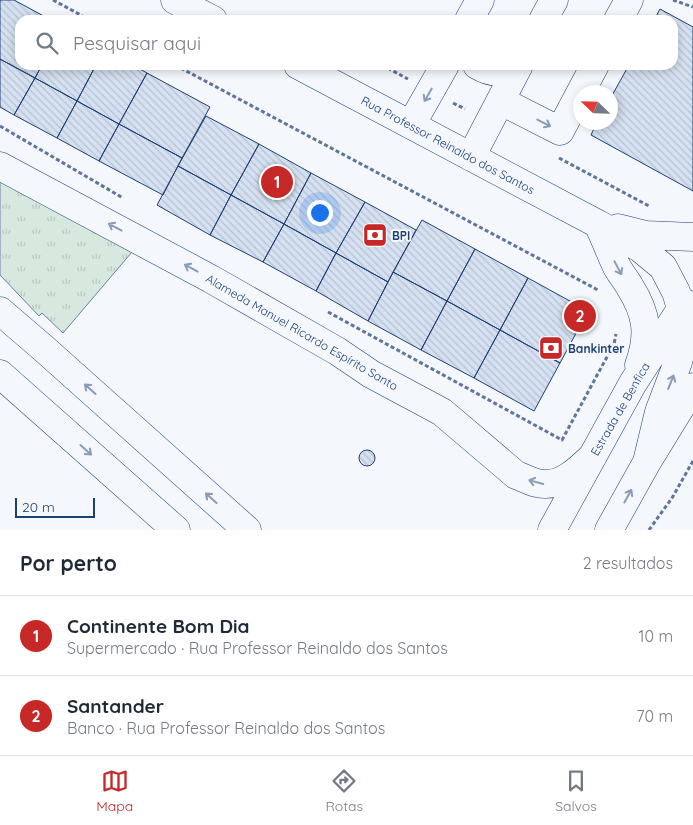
<!DOCTYPE html>
<html lang="pt">
<head>
<meta charset="utf-8">
<style>
	:root { --surface:#fff; --page:#f6f6f7; --text:#1f2937; --muted:#747a83; --line:#e0e1e3; --accent:#c62828 }
	body { margin:0; font-family:Quicksand,sans-serif; background:var(--page); color:var(--text) }
	.compass { position:absolute; left:573px; top:85px; width:45px; height:45px; border-radius:50%; background:var(--surface); box-shadow:0 2px 8px #0003; rotate:293deg }
	.scale { position:absolute; left:15px; bottom:12px; width:80px; box-sizing:border-box; padding-left:5px; border:2px solid #1d3f73; border-top:0; font-size:14px; line-height:18px; white-space:nowrap; color:#1d3f73; -webkit-text-stroke:4px #f4f7fb; paint-order:stroke }
	.you { position:absolute; left:319px; top:212px; width:18px; height:18px; margin:-12px; border:4px solid #fff; border-radius:50%; background:#1a73e8; box-shadow:0 0 0 8px #1a73e833 }
	.badge { display:grid; place-items:center; width:32px; height:32px; border-radius:50%; background:var(--accent); color:#fff; font-size:16px; font-weight:700 }
	.pin { position:absolute; translate:-50% -50%; border:2px solid #fff; box-shadow:0 1px 5px #0006 }
	.list { margin:0; padding:0; list-style:none }
	h2 { display:flex; justify-content:space-between; align-items:center; height:65px; margin:0; padding:0 20px; font-size:21px }
	h2 small { font-size:16px; font-weight:400; color:var(--muted) }
	.list li { display:grid; grid-template-columns:32px 1fr auto; gap:15px; align-items:center; box-sizing:border-box; height:80px; padding:0 20px; border-top:1px solid var(--line) }
	.list b { display:block; font-size:19px; white-space:nowrap }
	.list p { margin:0; font-size:16px; white-space:nowrap; color:var(--muted) }
	.list em { font-size:16px; font-style:normal; color:var(--muted) }
	.icon { flex:none; width:28px; height:28px; fill:none; stroke:currentColor; stroke-width:2; stroke-linecap:round; stroke-linejoin:round }
	.map { position:relative; flex:none; width:693px; height:530px; overflow:hidden }
	.search { position:absolute; background:var(--surface); box-shadow:0 2px 8px #0003; left:15px; right:15px; top:15px; height:55px; display:flex; align-items:center; gap:12px; box-sizing:border-box; padding:0 18px; border-radius:15px; color:var(--muted); font-size:19px }
	.sheet { height:225px; background:var(--surface) }
	nav { display:flex; justify-content:space-around; align-items:center; box-sizing:border-box; height:70px; border-top:1px solid var(--line); background:var(--surface); font-size:14px; color:var(--muted) }
	nav a { display:grid; justify-items:center; gap:2px }
	nav .on { color:var(--accent) }
	.map>svg:first-child { display:block }
	.grass { fill:url(#grass-tufts); stroke:#687fa3 }
	.building { fill:url(#building-back-hatch); stroke:#1d3f73 }
	.lines { fill:none; stroke-linecap:round; stroke-linejoin:round }
	.minor-casing { stroke:#1d3f73; stroke-width:29 }
	.highway-casing { stroke:#1d3f73; stroke-width:29 }
	.path { stroke:#5e769c; stroke-width:3; stroke-dasharray:4 2.5; stroke-linecap:butt }
	.minor { stroke:#f4f7fb; stroke-width:28 }
	.highway { stroke:#f4f7fb; stroke-width:28 }
	.oneway { stroke:#889bb7 }
	.labels { text-anchor:middle; dominant-baseline:central; stroke-width:4; stroke-linejoin:round; paint-order:stroke }
	.street-label { font-size:12px; fill:#1d3f73; stroke:#f4f7fb }
	.poi-label { font-size:12px; font-weight:bold; fill:#1d3f73; stroke:#f4f7fb; text-anchor:start }
</style>
</head>
<body>
<div class="map">
<svg width="693" height="530" viewBox="0 0 693 530">
	<defs>
		<pattern id="grass-tufts" width="24" height="20" patternUnits="userSpaceOnUse" patternTransform="scale(1.25)"><rect width="24" height="20" fill="#d7e8df"/><path d="M3 7l-1-3M5 7V3M7 7l1-3M15 17l-1-3M17 17v-4M19 17l1-3" fill="none" stroke="#b8c8c3"/></pattern>
		<pattern id="building-back-hatch" width="6" height="6" patternUnits="userSpaceOnUse" patternTransform="scale(1.25)"><rect width="6" height="6" fill="#d5e0f0"/><path d="M-1 5l2 2M0 0l6 6M5-1l2 2" fill="none" stroke="#b6c1d1"/></pattern>
	</defs>
	<rect width="100%" height="100%" fill="#f4f7fb"/>
	<path class="grass" d="M0,173L132,252L63,333L42,313L39,316L0,275Z"/>
	<path class="building" d="M0,0H14L51,20H20V65H42L35,78L0,59Z
		M660,9L693,27V191L591,135L597,122H610V99L629,65H673V20H654Z
		M0,59L35,78L14,115L0,107Z
		M42,65H96L77,101L35,78Z
		M96,65H133L147,73L119,124L77,101Z
		M147,73L210,107L182,158L119,124Z
		M35,78L77,101L57,138L14,115Z
		M77,101L119,124L99,161L57,138Z
		M206,116L259,144L231,195L178,166Z
		M119,124L182,158L163,195L99,161Z
		M259,144L311,173L284,224L231,195Z
		M178,166L231,195L210,235L157,205Z
		M311,173L365,202L336,253L284,224Z
		M231,195L284,224L263,262L210,235Z
		M365,202L416,230L388,282L336,253Z
		M422,220L475,249L447,301L393,272Z
		M284,224L336,253L316,291L263,262Z
		M475,249L528,278L500,330L447,301Z
		M336,253L388,282L368,321L316,291Z
		M393,272L447,301L421,350L368,321Z
		M528,278L588,311L560,363L500,330Z
		M447,301L500,330L474,378L421,350Z
		M500,330L560,363L534,411L474,378Z
		M359 458a8 8 0 1 1 16 0a8 8 0 1 1-16 0Z"/>
	<g class="lines">
		<defs>
			<path id="minor" d="M175,0L213,20
				M469,20L480,0
				M543,20L554,0
				M618,20L629,0
				M298,65L598,224L640,248L663,267L676,292L681,308L684,328L682,346L678,362L659,412L647,462
				M477,65C492,74 499,73 515,65
				M501,101L560,131L595,65
				M411,125L445,65
				M471,157L519,65
				M0,166L211,279L337,351L371,374L442,412L516,475C525,478 536,485 546,484C565,484 580,468 593,456
				M598,224C605,238 610,253 617,267C621,274 626,280 630,287C647,314 650,335 639,365
				M618,228L646,235L693,237
				M552,530L633,383L685,303
				M609,530L647,462L693,387"/>
			<path id="highway" d="M0,311L42,347L247,530
				M0,374L176,530"/>
		</defs>
		<use href="#minor" class="minor-casing"/>
		<use href="#highway" class="highway-casing"/>
		<path class="path" d="M53,0L90,20
			M673,0L693,7
			M175,65L598,290
			M382,65L408,79
			M453,103L465,109
			M0,126L123,198
			M559,158L649,206
			M328,312L562,440L614,344L616,334
			M649,530L672,498L693,461"/>
		<use href="#minor" class="minor"/>
		<use href="#highway" class="highway"/>
	</g>
	<defs><path id="oneway-shaft" d="M-6 0H5M1.5-3L5.5 0L1.5 3" fill="none" stroke-width="1.6" stroke-linecap="round" stroke-linejoin="round" transform="scale(1.25)"/></defs>
	<g class="oneway">
		<use href="#oneway-shaft" transform="translate(428 95) rotate(120)"/>
		<use href="#oneway-shaft" transform="translate(544 123) rotate(27)"/>
		<use href="#oneway-shaft" transform="translate(115 227) rotate(-152)"/>
		<use href="#oneway-shaft" transform="translate(191 268) rotate(-151)"/>
		<use href="#oneway-shaft" transform="translate(618 268) rotate(62)"/>
		<use href="#oneway-shaft" transform="translate(671 382) rotate(-68)"/>
		<use href="#oneway-shaft" transform="translate(90 389) rotate(-138)"/>
		<use href="#oneway-shaft" transform="translate(86 450) rotate(42)"/>
		<use href="#oneway-shaft" transform="translate(536 482) rotate(-165)"/>
		<use href="#oneway-shaft" transform="translate(628 496) rotate(-61)"/>
		<use href="#oneway-shaft" transform="translate(211 498) rotate(-138)"/>
	</g>
	<defs>
		<symbol id="bank-square" viewBox="-11 -11 22 22"><rect x="-9" y="-9" width="18" height="18" rx="4" fill="#c62828" stroke="#f4f7fb"/><path d="M-6-4H6V4H-6ZM0-2.3a2.3 2.3 0 1 0 0 4.6a2.3 2.3 0 1 0 0-4.6Z" fill="#fff"/></symbol>
	</defs>
	<g fill-rule="evenodd">
		<use href="#bank-square" x="361" y="221" width="28" height="28"/>
		<use href="#bank-square" x="537" y="334" width="28" height="28"/>
	</g>
	<g class="labels">
		<g class="street-label">
			<text transform="translate(448 145) rotate(28)">Rua Professor Reinaldo dos Santos</text>
			<text transform="translate(302 332) rotate(30)">Alameda Manuel Ricardo Espírito Santo</text>
			<text transform="translate(620 409) rotate(-60)">Estrada de Benfica</text>
		</g>
		<g class="poi-label">
			<text x="392" y="235">BPI</text>
			<text x="568" y="348">Bankinter</text>
		</g>
	</g>
</svg>
<svg class="compass" viewBox="-18 -18 36 36"><path d="M0-13l5 13h-10z" fill="#e53935"/><path d="M0 13l5-13h-10z" fill="#747a83"/></svg>
<div class="scale">20 m</div>
<div class="you"></div>
<div class="pin badge" style="left:277px;top:182px">1</div>
<div class="pin badge" style="left:580px;top:316px">2</div>
<div class="search"><svg class="icon" aria-label="search" viewBox="0 0 24 24"><circle cx="10" cy="10" r="6"/><path d="M15 15l6 6"/></svg>Pesquisar aqui</div>
</div>
<section class="sheet">
<h2>Por perto<small>2 resultados</small></h2>
<ul class="list">
<li><span class="badge">1</span><div><b>Continente Bom Dia</b><p>Supermercado · Rua Professor Reinaldo dos Santos</p></div><em>10 m</em></li>
<li><span class="badge">2</span><div><b>Santander</b><p>Banco · Rua Professor Reinaldo dos Santos</p></div><em>70 m</em></li>
</ul>
</section>
<nav>
<a class="on"><svg class="icon" aria-label="map" viewBox="0 0 24 24"><path d="M3 6l6-2 6 2 6-2v14l-6 2-6-2-6 2zM9 4v14M15 6v14"/></svg>Mapa</a>
<a><svg class="icon" aria-label="directions" viewBox="0 0 24 24"><path d="M12 3l9 9-9 9-9-9zM9 14v-3h6M13 9l2 2-2 2"/></svg>Rotas</a>
<a><svg class="icon" aria-label="saved" viewBox="0 0 24 24"><path d="M7 4h10v16l-5-4-5 4z"/></svg>Salvos</a>
</nav>
</body>
</html>
